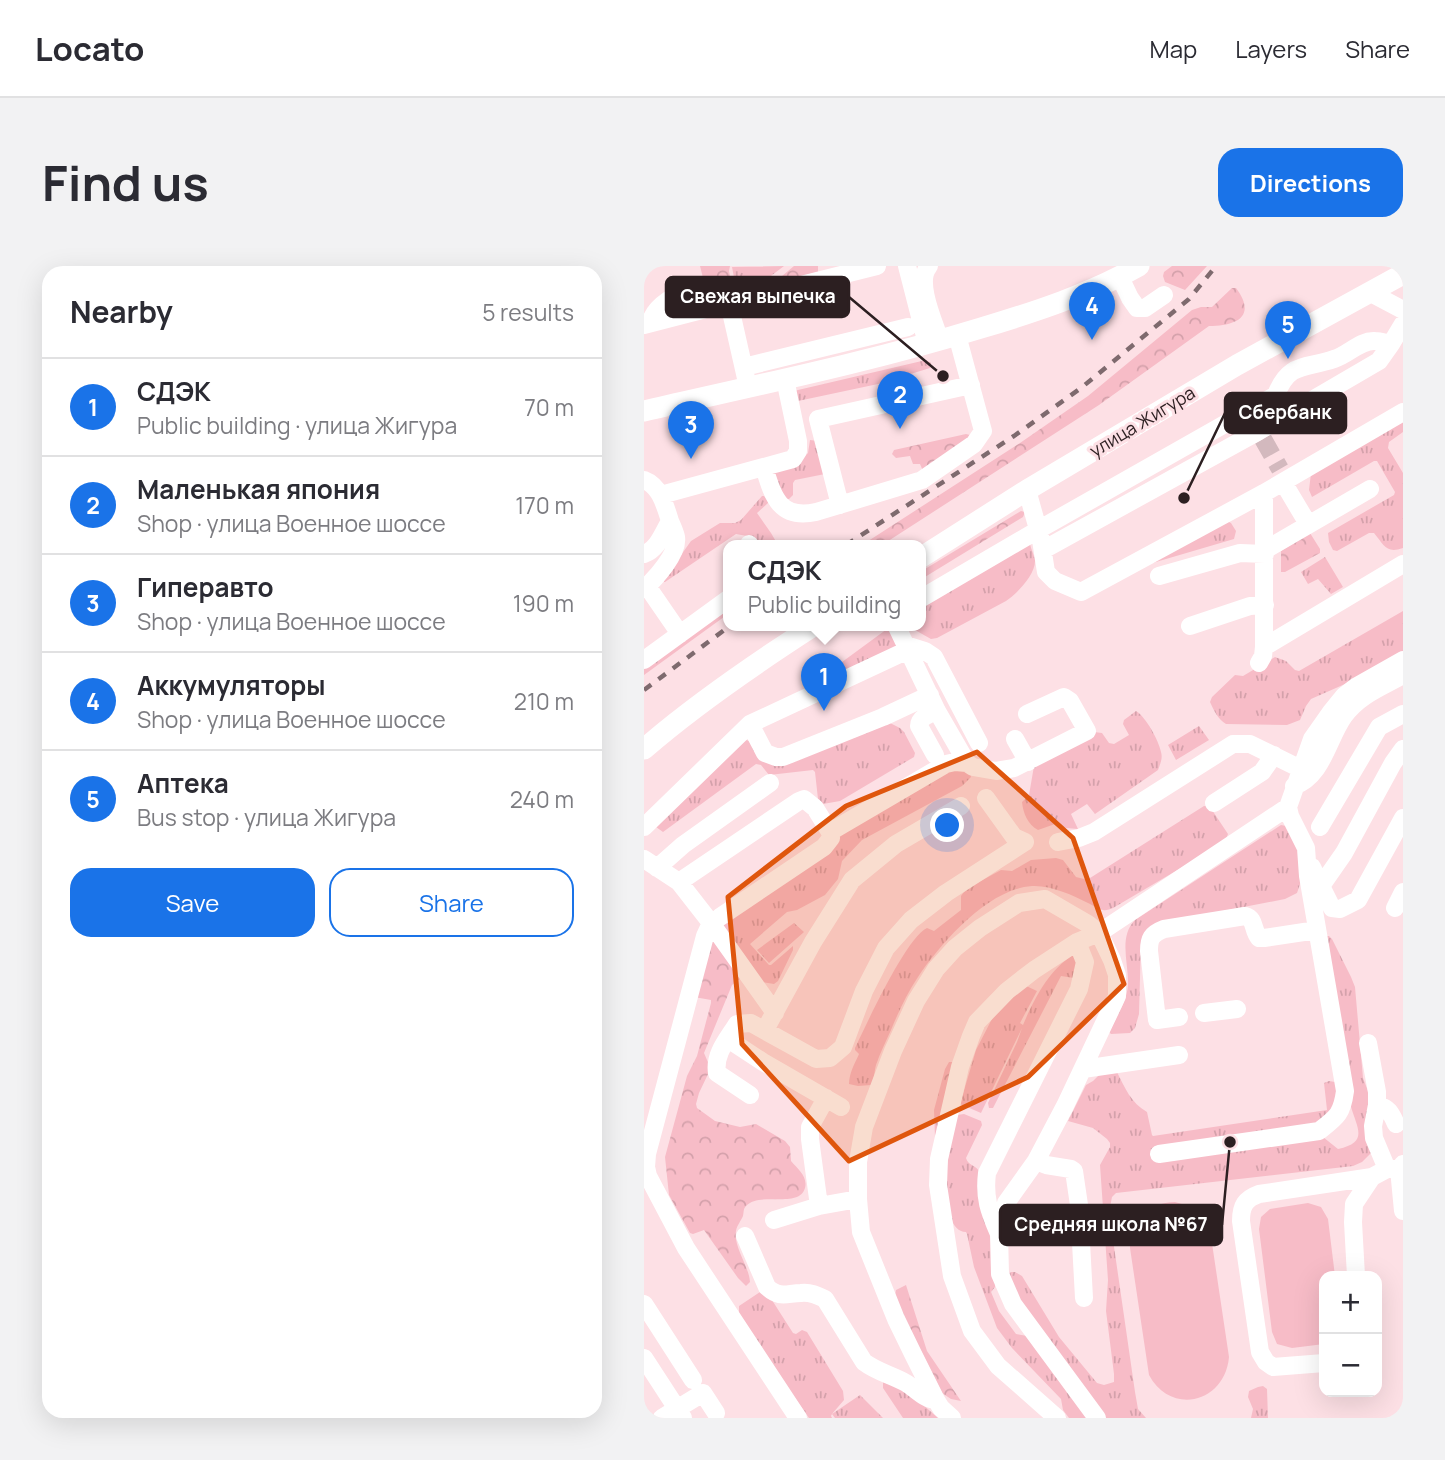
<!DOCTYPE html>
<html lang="en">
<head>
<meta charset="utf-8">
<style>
	:root { --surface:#fff; --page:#f2f2f3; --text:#2b2b33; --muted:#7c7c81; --line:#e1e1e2; --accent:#1a73e8 }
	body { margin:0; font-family:Manrope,sans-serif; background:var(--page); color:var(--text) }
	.controls { position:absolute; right:21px; bottom:21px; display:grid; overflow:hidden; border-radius:14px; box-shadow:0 7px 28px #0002 }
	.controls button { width:63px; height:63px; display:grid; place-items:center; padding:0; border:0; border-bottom:2px solid var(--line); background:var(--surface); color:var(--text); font:35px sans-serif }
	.you { position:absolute; left:304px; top:560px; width:24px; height:24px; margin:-18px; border:5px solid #fff; border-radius:50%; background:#1a73e8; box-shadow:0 0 0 10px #1a73e833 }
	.badge { display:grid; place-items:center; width:46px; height:46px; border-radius:50%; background:var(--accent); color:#fff; font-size:23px; font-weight:700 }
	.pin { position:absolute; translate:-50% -58px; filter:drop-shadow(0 2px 4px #0008) }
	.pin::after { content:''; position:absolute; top:37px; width:24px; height:21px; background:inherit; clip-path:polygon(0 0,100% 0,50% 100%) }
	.popup { position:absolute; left:79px; top:274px; width:203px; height:91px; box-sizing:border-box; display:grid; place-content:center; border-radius:14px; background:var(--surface); filter:drop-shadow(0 2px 5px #0005); font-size:23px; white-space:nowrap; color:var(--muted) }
	.popup b { font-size:26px; color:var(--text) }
	.popup::after { content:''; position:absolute; left:50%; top:100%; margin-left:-14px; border:14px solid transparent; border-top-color:var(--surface) }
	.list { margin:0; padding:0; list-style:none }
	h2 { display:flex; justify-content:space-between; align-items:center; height:91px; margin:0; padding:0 28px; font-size:30px }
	h2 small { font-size:23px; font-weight:400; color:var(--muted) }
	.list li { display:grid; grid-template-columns:46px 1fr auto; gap:21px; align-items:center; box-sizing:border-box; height:98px; padding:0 28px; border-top:2px solid var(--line) }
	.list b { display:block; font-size:26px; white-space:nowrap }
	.list p { margin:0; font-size:23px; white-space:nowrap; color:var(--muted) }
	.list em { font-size:23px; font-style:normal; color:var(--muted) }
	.actions { display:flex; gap:14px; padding:21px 28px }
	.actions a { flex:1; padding:16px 0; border:2px solid var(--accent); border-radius:21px; text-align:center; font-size:24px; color:var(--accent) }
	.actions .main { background:var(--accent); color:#fff }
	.map { position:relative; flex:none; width:759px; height:1152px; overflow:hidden; border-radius:21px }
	header { display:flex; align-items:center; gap:42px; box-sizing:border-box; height:98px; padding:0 35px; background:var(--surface); border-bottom:2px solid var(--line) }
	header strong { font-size:33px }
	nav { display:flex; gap:38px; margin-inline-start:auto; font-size:24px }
	.intro { display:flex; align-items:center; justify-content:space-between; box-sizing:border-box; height:168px; padding:0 42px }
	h1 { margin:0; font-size:49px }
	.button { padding:18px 32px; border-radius:21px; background:var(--accent); color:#fff; font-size:24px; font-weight:700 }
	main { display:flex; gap:42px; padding:0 42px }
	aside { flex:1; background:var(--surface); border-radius:21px; box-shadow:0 7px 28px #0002 }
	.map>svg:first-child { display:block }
	.grass { fill:url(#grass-tufts) }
	.forest { fill:url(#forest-crowns) }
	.pitch { fill:#f7bcc7 }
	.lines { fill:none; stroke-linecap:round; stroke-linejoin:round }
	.minor-tunnel { stroke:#d3b9be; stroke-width:18; stroke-dasharray:18 9; stroke-linecap:butt }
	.minor { stroke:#fff; stroke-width:18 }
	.major { stroke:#fff; stroke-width:21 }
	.rail { stroke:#7e6a6e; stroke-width:4.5; stroke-dasharray:9 9; stroke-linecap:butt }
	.marked { fill:#df560d; fill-opacity:0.2; stroke:#df560d; stroke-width:5; stroke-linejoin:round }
	.labels { text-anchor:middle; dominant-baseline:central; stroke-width:6; stroke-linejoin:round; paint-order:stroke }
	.street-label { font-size:18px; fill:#2c1f21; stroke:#fde0e5 }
	.leader { fill:none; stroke:#2c1f21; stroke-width:2.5 }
	.callout-dot { fill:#2c1f21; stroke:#fde0e5; stroke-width:2.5 }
	.callout { fill:#2c1f21; stroke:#2c1f21; stroke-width:2.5 }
	.callout-label { font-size:19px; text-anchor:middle; font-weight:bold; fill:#fff }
</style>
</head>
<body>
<header>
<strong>Locato</strong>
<nav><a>Map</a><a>Layers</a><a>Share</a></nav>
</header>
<div class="intro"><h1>Find us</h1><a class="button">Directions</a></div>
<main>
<aside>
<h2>Nearby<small>5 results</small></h2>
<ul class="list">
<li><span class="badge">1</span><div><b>СДЭК</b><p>Public building · улица Жигура</p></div><em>70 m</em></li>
<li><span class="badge">2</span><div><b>Маленькая япония</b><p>Shop · улица Военное шоссе</p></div><em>170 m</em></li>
<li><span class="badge">3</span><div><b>Гиперавто</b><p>Shop · улица Военное шоссе</p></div><em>190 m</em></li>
<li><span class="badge">4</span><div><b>Аккумуляторы</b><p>Shop · улица Военное шоссе</p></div><em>210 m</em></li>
<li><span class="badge">5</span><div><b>Аптека</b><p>Bus stop · улица Жигура</p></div><em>240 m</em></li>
</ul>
<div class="actions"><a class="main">Save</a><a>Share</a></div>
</aside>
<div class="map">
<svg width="759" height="1152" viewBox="0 0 759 1152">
	<defs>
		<pattern id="grass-tufts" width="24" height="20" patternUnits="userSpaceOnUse" patternTransform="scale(1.75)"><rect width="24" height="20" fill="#f7bcc7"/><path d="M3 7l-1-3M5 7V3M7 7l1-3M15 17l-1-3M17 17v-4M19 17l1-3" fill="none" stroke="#d4a1ab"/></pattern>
		<pattern id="forest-crowns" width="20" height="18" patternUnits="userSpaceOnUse" patternTransform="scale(1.75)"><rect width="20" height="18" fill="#f7bcc7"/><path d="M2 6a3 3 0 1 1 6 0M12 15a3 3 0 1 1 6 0" fill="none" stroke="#d4a1ab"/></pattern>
	</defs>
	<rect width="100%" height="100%" fill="#fde0e5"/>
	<path class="grass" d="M140,0L110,23L93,27L88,1Z
		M282,94L287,97L286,102L234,118L154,135L151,125L154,124Z
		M759,151V166L745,176L744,182L759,207V282C742,288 740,279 730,267H725L693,285L689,284L685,276L684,267L750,229L751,226L733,195H730L668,231L665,224L667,207Z
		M166,174L174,175L181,208L151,214L149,217V229L145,233H142L126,204L159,192L164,187Z
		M118,230H120L124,235V237L113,247L127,267L134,279H110L103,270L92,268L21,316H20V313L47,275L76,257H91L97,254Z
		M581,254L587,257L592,265L590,273L505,298Z
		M386,278C387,283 390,289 391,294C392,308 373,328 362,335L293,372L287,373L262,359H276V337Z
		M681,291L699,321L687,328L674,313L664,318L657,306Z
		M84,338V348L0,409V400Z
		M759,345V388L701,418L667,433L662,440L656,454L643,459L582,458C574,453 570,445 566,436L568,431L591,409L599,410L631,391L642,395L651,404L655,405Z
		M243,363L247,364L253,377V382L183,412H180L179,410Z
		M492,445C502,451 515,475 517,486C519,493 516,498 514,504L451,548L443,538L427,548L434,563L422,562L411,558L394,564C384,559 379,547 378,536L385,529L390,500L450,466L458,467L465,477L470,478L485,469L479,458L480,454Z
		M244,456L256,462L260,466L271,487L270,491L196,535L179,538L174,533L171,506L169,504L125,509L117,499L112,498L19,566L12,561L13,555L99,474C108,473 111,481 115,488Z
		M555,460L565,474L532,494L524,479Z
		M313,503L326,507L327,511L318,520L218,574L198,595L194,613L181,629L153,644L143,646L106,678L125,699H127L149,680V684L134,715L130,718L118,716L78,665L79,656L189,573L293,509Z
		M560,540L566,541L584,568L581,576L469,642C466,643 462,645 459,644C454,643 448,639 444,637C429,629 406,619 388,620C344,623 297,677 274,711C263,727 254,747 247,764C242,775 236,787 232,799C230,806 231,812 227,819L214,820L205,818C205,807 211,797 215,788L211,784V782C223,757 262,672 283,662L290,665L317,644V630L322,623L357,604L368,605L387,594L412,592L419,594L432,611L440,613L446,612Z
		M637,559L642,560L655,587L657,615L653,627L641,633L512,658L497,676L495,748L491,762L486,767L467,768L465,766C472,752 483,735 484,719C485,698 474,671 491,654Z
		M150,657L160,666L125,697L113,684Z
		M681,670H685L688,673L707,711L711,721L719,812L727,833V887L718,896L709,900L472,927L468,931L465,946L491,1126L494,1143L502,1152H461L376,1039L364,1009L367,1006H371L378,1010L415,1071L453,1117L460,1119L470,1116V1108L462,1045L464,1014L456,899L466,881V877L463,873L449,862L424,855L442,819L449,815L458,806H473C481,822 487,837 503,846L508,869L509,870L683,844L680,817L685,815L691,816L697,826L679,871L694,883C724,876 714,864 707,841Z
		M429,689L436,691L430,712L417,710L349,842H345L344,837L373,776L378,762L337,847L316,838L332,784L351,747L378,718L393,725L376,757L379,759C390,733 405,704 429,689Z
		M320,848L337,855L338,859L322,892C324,900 332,898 336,907L348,971L351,1017V1021L347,1026L355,1045L372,1068L383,1070L444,1152H425L419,1144L417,1133L368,1082L353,1062L330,1001L323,968L322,966C299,966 301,909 304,893C306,878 310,864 313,849Z
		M116,1026L126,1031L149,1067L152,1068L158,1064L163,1066L199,1125L200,1134L188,1148L216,1129L239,1152H191L188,1148L187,1150L188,1152H165L122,1091L95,1050V1040Z
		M241,1114L260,1122L294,1152H259L239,1122V1117Z
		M619,1120L623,1123L624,1152H607L609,1143L604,1131L605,1125L614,1121Z"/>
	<path class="forest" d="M56,0H86L85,5L90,28L72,37L60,16Z
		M150,0H174V6L131,17L132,15Z
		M528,0H563L541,24L521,16L519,10L520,6Z
		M588,22H592C613,50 593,60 565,60L455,139L238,279H218L376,177L444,130L548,44L557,41H568Z
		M322,168L326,169L328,171L279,205L276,198H269L266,190L252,192L248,188L250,184Z
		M377,245L381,246L379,251L276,314V306Z
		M666,267L676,283V287L641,306H637V285Z
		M67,670L97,712L88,719L60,787L66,801L65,806L55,827L52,838L53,842L71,855L96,861L112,858L141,875L146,881L147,895C154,903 164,911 161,922C155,943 116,925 102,940C99,943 100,946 99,950C97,955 93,959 92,965C89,980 105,1000 106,1016L102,1020L94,1012L60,964L49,968L46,967L25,929L21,891L43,810L53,790L67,737V734L50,731Z
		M305,796H309L291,872L290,844L301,803Z
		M262,1019L283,1085L317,1135L307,1133L298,1127L255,1041L251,1029L252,1024Z"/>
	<path class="pitch" d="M531,936C548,940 560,948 566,964L585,1091C581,1137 527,1150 505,1109L486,982C485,954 504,937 531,936Z
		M664,937L677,941L684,953L691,1010H680V1078L648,1082L633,1078L628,1066L615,963L617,951L626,943Z"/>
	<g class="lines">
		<path class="minor-tunnel" d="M619,173L636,203"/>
		<path class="minor" d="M263,0L283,78
			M285,0C271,15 290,56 296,74
			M476,11L486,32L493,42H501L520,29
			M725,26L759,44
			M7,57C8,40 37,25 52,21L59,26L64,43
			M0,59L85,37
			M100,101L264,61
			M104,121L85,37L233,0
			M120,201C129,230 135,254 172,246L278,214L330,178L339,165L313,69
			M0,214C16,220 21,239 26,255C19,267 14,283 0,288
			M639,216L664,258
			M383,224L397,274L402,306L411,315L437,326L620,227L759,146
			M17,229L149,193L154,185V175L141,113
			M196,239L174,153L327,119
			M105,278L106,279
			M399,284L615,165L735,95L747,78L759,58
			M621,284L726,223
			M515,310L596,287L621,288
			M3,320L36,368
			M0,323C11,313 35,287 32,271C31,266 28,260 26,255
			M276,333L394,264L632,129C645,95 662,103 690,93C704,89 716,74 731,75C736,75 742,77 747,78
			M252,359L293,445L323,497L329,501L352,505L370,502L443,465L426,435L420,431L383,448
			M546,360L606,340L621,339
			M262,379L281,385L290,391L335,477
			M620,381L759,298
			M0,394L84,333
			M615,397L619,390L620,381V227
			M106,458L121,487L132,491H139L239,451L286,429
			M371,473L384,496
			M291,489L275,460C275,451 286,448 293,445
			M650,520C679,510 684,472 700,450C715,429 738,421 759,409
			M342,532L370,571L381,576
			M570,537L618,506L630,489
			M0,561L106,458L264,384
			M676,561L735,461L759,448
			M414,576L435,572L450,566L589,478H606L657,503
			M0,593L35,616L67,657L131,747
			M668,601L677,620L700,587L749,497L759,483
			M13,602L39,579L126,517
			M35,616L155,535L160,533L171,542L186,566
			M677,620L688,642L696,643L714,634L759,552
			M751,642L759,626
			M76,651L180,581L187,572L186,566L302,498L311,496L323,497
			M67,657L61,670L3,888L2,901L4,910L42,982L154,1152
			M560,747L593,743
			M535,751L513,754L505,685C505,673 507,668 520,663L601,650C612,653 608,664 615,672H620L673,664
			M121,764L169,676L208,614L252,578L317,540
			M84,773L119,796L197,841
			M724,777L733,826V839L729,860L730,872L743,903
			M439,803L535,789
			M106,829L73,807C70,788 83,774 93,758L107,757L172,793L186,792L199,781L220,725L242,682L267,654L302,627L381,576
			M733,839C745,842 747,847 752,858
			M515,888L675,865C693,851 698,848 701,825L664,610L662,582L646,550L644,541
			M392,895L402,899L427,903L430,905L435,939L440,1032
			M755,903L759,945
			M175,940L166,873V861L182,832
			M130,954L175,940L214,933
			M355,968C345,945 340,932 343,907L435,723L441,696L433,676
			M101,970L123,1021C136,1033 143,1027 157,1027C166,1026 173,1029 181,1033L220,1096C233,1106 248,1109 262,1117C272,1123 281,1134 292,1134
			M712,1010L709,956L710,938L728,911L743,903H755L759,898
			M0,1038L49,1114
			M0,1092L39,1152
			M680,1097L629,1101L622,1096L616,1086L597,955C597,940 601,933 615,928L728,911
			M18,1152L59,1127L72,1147
			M308,1152L297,1142L292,1134L269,1088L252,1053L217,966L214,933V896L220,861L249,785L272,735L292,703L311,682L336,662L375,637L401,633L444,658L455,667L433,676L390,704L363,725L333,756L327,770L316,801L295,893L294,919L308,1010L328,1065L354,1100L413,1152
			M453,1152L369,1038L356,1008L355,968L362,937L392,895L421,840L473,730V709L468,694L455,667L644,541L668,473L687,446L700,430L713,420L759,394"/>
		<path class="major" d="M0,145C113,119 226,96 337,62C391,46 446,28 495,0
			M276,292L383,224L593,99L759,8
			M0,483C53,437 112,397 171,359"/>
		<path class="rail" d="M202,279L370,170L437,122L545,33L572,0
			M0,424L87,359"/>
	</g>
	<path class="marked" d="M333,486L429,572L480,718L384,811L205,895L98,778L84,631L202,540Z"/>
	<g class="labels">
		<g class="street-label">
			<text transform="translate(498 155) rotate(-31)">улица Жигура</text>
		</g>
	</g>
	<path class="leader" d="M299 110L205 31M540 232L581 147M586 876L578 959"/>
	<g class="callout-dot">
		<circle cx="299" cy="110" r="7"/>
		<circle cx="540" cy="232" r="7"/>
		<circle cx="586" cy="876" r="7"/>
	</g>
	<g class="callout">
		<rect x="22" y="11" width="183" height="40" rx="7"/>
		<rect x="581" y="127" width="121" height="40" rx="7"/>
		<rect x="356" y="939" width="222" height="40" rx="7"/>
	</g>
	<g class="callout-label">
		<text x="114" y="37">Свежая выпечка</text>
		<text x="641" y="153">Сбербанк</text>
		<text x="467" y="965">Средняя школа №67</text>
	</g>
</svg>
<div class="controls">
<button>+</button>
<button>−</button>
</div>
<div class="you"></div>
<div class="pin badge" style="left:180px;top:445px">1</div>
<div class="popup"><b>СДЭК</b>Public building</div>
<div class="pin badge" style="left:256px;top:163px">2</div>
<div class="pin badge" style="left:47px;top:193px">3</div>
<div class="pin badge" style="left:448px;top:74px">4</div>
<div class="pin badge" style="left:644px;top:93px">5</div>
</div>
</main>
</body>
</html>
